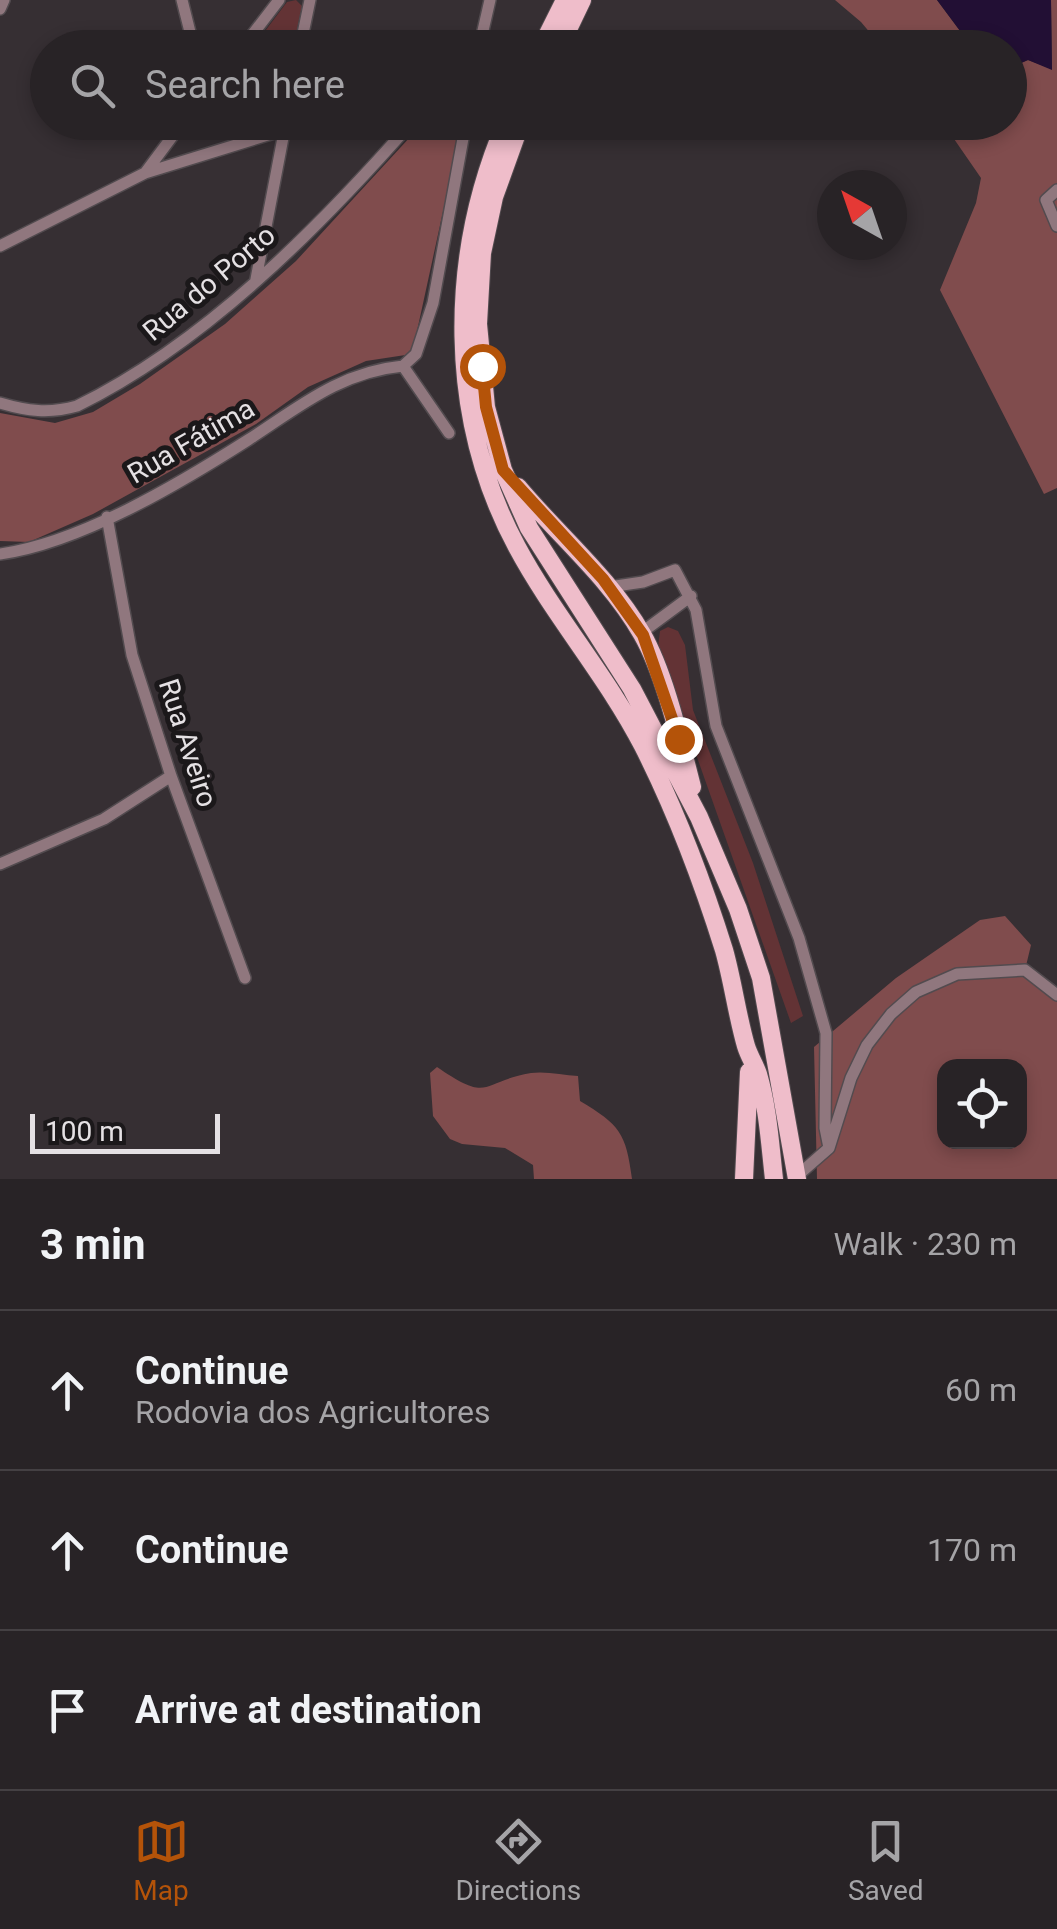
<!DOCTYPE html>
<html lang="en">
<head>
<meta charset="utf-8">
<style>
	:root { --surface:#282326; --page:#342f32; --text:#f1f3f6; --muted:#a5a4a7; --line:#444043; --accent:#b45309 }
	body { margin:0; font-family:Roboto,sans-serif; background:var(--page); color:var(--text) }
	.controls { position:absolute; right:30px; bottom:30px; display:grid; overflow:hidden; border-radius:20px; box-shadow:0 5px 15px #0003 }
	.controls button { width:90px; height:90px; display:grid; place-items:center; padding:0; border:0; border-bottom:2px solid var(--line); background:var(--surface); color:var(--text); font:50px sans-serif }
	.compass { position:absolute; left:817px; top:170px; width:90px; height:90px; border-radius:50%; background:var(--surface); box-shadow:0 5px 15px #0003; rotate:320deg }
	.scale { position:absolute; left:30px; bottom:25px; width:190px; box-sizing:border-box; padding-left:10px; border:5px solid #e5e1e4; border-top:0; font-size:28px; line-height:35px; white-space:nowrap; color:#e5e1e4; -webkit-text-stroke:8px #1b181a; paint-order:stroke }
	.stop { position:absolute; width:30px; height:30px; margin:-22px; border:8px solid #b45309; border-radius:50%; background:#fff }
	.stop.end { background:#b45309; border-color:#fff; box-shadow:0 2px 10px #0008 }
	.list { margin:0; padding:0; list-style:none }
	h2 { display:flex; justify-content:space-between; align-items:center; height:130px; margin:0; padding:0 40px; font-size:42px }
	h2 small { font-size:32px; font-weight:400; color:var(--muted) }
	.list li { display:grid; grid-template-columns:65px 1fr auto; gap:30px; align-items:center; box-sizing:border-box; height:160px; padding:0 40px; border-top:2px solid var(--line) }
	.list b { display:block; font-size:38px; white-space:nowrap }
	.list p { margin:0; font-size:32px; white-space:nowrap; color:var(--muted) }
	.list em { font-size:32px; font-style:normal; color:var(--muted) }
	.icon { flex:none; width:55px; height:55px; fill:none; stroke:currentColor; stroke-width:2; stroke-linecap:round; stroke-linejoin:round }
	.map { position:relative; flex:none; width:1057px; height:1179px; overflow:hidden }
	.search { position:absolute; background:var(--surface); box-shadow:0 5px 15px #0003; left:30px; right:30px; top:30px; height:110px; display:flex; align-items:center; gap:25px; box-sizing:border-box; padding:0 35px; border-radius:55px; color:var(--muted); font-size:38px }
	.sheet { height:610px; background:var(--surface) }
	nav { display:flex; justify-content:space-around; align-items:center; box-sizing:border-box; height:140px; border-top:2px solid var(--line); background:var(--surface); font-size:28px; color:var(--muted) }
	nav a { display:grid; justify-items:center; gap:5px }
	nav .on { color:var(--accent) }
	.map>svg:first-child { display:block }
	.green { fill:#633335 }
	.forest { fill:#804c4d; fill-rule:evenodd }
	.water { fill:#220f34 }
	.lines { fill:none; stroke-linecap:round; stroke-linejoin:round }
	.street-casing { stroke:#524b4f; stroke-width:14 }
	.primary-casing { stroke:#524b4f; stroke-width:20 }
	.street { stroke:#90777e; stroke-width:11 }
	.primary { stroke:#efbdca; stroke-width:18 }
	.route { stroke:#b45309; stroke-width:12 }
	.labels { text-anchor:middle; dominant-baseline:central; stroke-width:10; stroke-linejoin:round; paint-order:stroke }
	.street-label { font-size:28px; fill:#e5e1e4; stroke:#1b181a }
</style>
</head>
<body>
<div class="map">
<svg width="1057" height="1179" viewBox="0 0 1057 1179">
	<rect width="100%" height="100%" fill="#362f33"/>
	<path class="green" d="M296,0L302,6L293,47H253L287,2Z
		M668,627L678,631L685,645L693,710L753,863L803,1016L791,1023L658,647L660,631Z"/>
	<path class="forest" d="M835,0H937L972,47H882L861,22Z
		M1051,0H1057V488L1044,494L940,290L976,203L981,178L943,123L1010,122V68L1028,60L1052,69Z
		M423,123H459L454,161L412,354L366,361L308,387L256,424L93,514L29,542L0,541V413L55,423L93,412L140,384L225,324L296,261Z
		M1005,916L1031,945L1025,970L1057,995V1179H817L814,1047L896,978L980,920ZM944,1066H1020V1142H944Z
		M437,1067C491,1104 479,1082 531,1073C546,1071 563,1075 578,1076L580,1101C620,1125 626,1133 632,1179H534L533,1165L505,1148L462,1144L450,1139L433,1116L430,1073Z"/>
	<path class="water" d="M937,0H1051L1052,70L1028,60L1010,68V48L972,47Z"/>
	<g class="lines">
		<defs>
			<path id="street" d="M182,0L194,48
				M0,9L4,0
				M242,48L279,0
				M300,48L310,0
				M479,48L490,0
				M145,173L183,122
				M1057,190L1046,200L1057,226
				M0,246L145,173L284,130
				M256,279L286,122
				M0,403C27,411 49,414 77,406C205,343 318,229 412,122
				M449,433L403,366L416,354L433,303L466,122
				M107,517L132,655L171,776L245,978
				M0,554C80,543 179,484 248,440C299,407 340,372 403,366
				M609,587L643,582L675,570L696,610L716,726L799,938L826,1033L825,1128L829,1148
				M641,633L691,596
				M0,864L104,819L171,776
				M797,1176L829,1148L851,1078L867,1045L891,1014L916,992L957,974L1025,970L1057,995"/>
			<path id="primary" d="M541,48L565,0
				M559,48L582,0
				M506,122C448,257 447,417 517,547C554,616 607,676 643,746C676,811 702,880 724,950C733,982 737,1015 746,1046C749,1056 755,1065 758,1074C768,1108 770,1144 774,1179
				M521,122L494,197L482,253L478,324L486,407L503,470L529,528L632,689L699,817L738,909L761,978L797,1179
				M518,487C559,536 610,578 642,634C665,674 680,741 692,787
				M744,1179L749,1072"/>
		</defs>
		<use href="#street" class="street-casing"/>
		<use href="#primary" class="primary-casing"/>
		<use href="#street" class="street"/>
		<use href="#primary" class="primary"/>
	</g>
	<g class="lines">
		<path class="route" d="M482,366L486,407L503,470L603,579L643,635L679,739"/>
	</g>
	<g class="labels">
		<g class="street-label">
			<text transform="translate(209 283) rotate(-40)">Rua do Porto</text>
			<text transform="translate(191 441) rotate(-30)">Rua Fátima</text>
			<text transform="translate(188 743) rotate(72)">Rua Aveiro</text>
		</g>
	</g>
</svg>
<div class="controls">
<button><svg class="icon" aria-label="locate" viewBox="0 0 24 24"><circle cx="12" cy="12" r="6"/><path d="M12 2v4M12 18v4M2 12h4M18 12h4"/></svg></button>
</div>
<svg class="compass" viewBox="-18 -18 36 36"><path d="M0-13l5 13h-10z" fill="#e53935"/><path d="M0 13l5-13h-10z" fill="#a5a4a7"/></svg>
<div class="scale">100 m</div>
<div class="stop" style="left:482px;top:366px"></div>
<div class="stop end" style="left:679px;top:739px"></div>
<div class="search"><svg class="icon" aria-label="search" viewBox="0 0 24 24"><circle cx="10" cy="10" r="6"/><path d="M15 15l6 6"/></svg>Search here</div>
</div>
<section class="sheet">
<h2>3 min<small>Walk · 230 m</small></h2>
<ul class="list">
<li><svg class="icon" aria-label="ahead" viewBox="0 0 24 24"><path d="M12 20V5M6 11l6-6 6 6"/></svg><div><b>Continue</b><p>Rodovia dos Agricultores</p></div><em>60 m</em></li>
<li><svg class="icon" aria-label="ahead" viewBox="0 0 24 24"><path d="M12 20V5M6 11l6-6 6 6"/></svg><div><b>Continue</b></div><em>170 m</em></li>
<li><svg class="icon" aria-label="arrive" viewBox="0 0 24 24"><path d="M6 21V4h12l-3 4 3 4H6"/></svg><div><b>Arrive at destination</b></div></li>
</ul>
</section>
<nav>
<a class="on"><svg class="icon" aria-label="map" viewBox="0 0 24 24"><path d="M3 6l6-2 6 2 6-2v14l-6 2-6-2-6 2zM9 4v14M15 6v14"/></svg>Map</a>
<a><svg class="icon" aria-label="directions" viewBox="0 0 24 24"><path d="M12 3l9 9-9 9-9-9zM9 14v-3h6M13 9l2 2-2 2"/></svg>Directions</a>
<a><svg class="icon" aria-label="saved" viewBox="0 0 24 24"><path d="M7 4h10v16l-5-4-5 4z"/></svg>Saved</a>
</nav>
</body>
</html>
